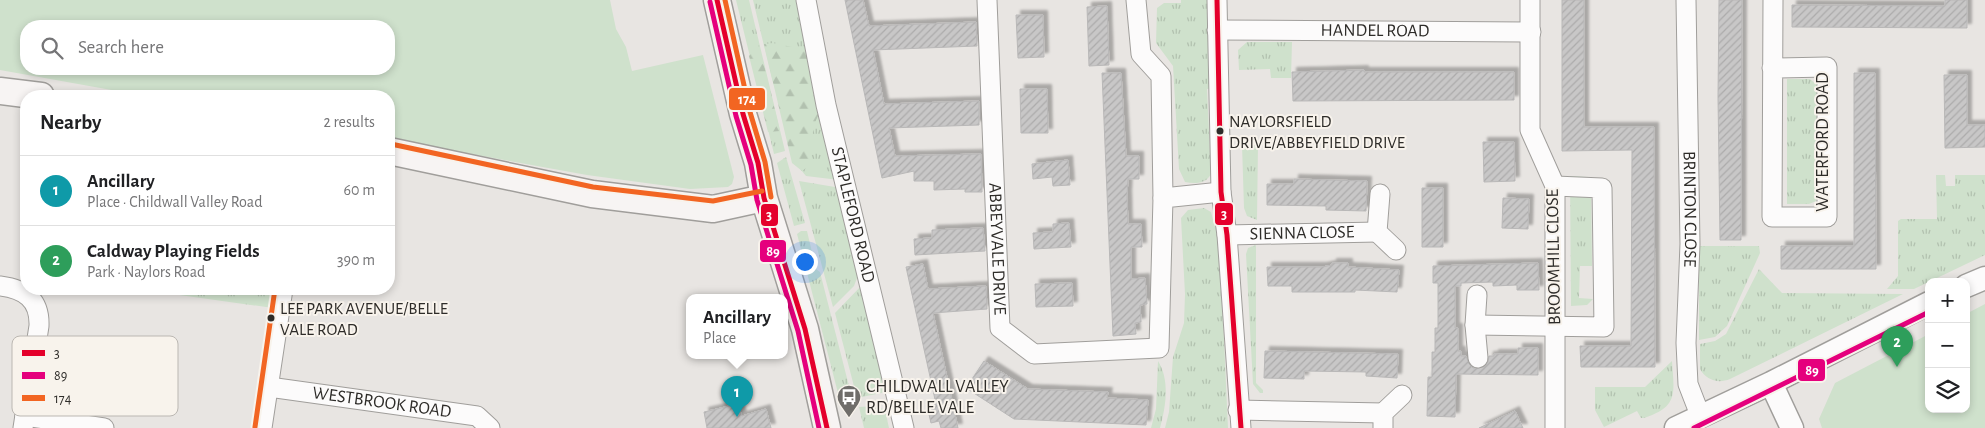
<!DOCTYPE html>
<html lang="en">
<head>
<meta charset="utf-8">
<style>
	:root { --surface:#fff; --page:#f6f6f6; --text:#202124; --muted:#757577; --line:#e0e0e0; --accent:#1a73e8 }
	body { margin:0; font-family:"Alegreya Sans",sans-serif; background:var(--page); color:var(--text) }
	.controls { position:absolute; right:15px; bottom:15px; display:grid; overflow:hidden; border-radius:10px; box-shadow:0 2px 8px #0003 }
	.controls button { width:45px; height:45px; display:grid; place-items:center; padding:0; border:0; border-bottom:1px solid var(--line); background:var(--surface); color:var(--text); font:25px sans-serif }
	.you { position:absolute; left:804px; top:261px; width:18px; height:18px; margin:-12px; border:4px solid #fff; border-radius:50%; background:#1a73e8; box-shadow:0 0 0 8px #1a73e833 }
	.badge { display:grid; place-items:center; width:32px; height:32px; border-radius:50%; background:var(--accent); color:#fff; font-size:16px; font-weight:700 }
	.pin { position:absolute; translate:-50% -41px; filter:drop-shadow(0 1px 2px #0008) }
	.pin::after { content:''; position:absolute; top:26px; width:18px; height:15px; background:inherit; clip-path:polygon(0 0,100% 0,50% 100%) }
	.popup { position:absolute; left:686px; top:294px; width:102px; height:65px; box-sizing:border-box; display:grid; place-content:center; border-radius:10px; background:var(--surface); filter:drop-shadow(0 1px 4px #0005); font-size:16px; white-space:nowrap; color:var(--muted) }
	.popup b { font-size:19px; color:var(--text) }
	.popup::after { content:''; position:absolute; left:50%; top:100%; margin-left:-10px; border:10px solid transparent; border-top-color:var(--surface) }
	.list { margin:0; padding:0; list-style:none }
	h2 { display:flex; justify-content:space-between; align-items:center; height:65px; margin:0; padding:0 20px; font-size:21px }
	h2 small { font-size:16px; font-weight:400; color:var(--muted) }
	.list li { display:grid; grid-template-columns:32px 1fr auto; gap:15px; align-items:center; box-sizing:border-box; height:70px; padding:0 20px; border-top:1px solid var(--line) }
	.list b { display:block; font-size:19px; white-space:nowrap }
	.list p { margin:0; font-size:16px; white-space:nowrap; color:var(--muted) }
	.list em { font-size:16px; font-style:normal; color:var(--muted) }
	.icon { flex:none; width:28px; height:28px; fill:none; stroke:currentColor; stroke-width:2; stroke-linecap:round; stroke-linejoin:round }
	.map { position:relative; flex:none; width:1985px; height:428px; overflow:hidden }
	.search { position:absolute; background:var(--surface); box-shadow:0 2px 8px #0003; left:20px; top:20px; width:375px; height:55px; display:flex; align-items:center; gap:12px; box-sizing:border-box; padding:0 18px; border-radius:20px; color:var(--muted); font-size:19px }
	.panel { position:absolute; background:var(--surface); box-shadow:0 2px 8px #0003; left:20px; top:90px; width:375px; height:205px; border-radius:20px }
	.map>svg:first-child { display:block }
	.grass { fill:url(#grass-tufts) }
	.forest { fill:url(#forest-firs) }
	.park { fill:#cfe1cc; fill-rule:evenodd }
	.building { fill:url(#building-hatch); stroke:#b9b8b8; filter:url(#shadow) }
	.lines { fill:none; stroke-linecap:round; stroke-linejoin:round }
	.minor-casing { stroke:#a09e9b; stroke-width:21 }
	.tertiary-casing { stroke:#a09e9b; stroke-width:25 }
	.secondary-casing { stroke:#a09e9b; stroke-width:29 }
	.minor { stroke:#fcfbfb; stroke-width:19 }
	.tertiary { stroke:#fcfbfb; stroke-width:22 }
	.secondary { stroke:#f7f4f3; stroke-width:26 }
	.bus-1-casing { stroke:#f8f3ec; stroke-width:9 }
	.bus-2-casing { stroke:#f8f3ec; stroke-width:9 }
	.bus-3-casing { stroke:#f8f3ec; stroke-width:9 }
	.bus-1 { stroke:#e4002b; stroke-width:5 }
	.bus-2 { stroke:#e5007d; stroke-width:5 }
	.bus-3 { stroke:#f26522; stroke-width:5 }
	.bus-dot { fill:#2e2c29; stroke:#f8f3ec; stroke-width:2 }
	.labels { text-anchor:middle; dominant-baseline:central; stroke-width:4; stroke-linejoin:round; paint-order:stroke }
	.bus-label { font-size:17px; fill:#2e2c29; stroke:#f8f3ec; text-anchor:start }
	.street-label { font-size:18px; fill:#2e2c29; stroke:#f8f3ec }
	.poi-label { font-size:18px; fill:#2e2c29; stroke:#f8f3ec; text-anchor:start }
	.key { fill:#f8f3ec; stroke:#bbb7b2; stroke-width:1 }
	.key-label { font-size:14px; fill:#2e2c29 }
	.line-badge { stroke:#f8f3ec; stroke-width:2 }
	.badge-label { font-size:14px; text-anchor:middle; font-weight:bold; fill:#fff }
</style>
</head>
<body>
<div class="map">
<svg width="1985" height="428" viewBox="0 0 1985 428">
	<defs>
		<pattern id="grass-tufts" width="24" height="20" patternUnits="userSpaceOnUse" patternTransform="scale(1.25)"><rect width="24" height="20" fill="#cfe1cc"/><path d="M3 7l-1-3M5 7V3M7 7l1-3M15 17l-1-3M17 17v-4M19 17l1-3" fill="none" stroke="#b2c1af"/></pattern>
		<pattern id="forest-firs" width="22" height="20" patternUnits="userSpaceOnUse" patternTransform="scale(1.25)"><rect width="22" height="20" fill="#cfe1cc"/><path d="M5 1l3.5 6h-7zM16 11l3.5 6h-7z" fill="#b2c1af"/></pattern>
		<pattern id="building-hatch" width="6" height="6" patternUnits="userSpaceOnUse" patternTransform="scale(1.25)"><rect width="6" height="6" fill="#c8c7c7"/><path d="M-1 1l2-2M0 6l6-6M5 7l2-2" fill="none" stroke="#acabab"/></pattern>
		<filter id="shadow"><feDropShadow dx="4.5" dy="-4.5" stdDeviation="1" flood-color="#0004"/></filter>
	</defs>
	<rect width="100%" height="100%" fill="#e8e5e2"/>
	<path class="grass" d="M736,0H749L785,151L774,154Z
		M753,0H796L813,83L839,180L806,176L801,170L772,79Z
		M1181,0H1209L1213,88L1207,89L1211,174C1206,184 1195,184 1185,182L1179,169L1173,66L1156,43L1157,8L1164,3H1181Z
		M1247,42H1292L1291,78H1271L1270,69L1239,70L1238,50Z
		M1787,79H1810L1817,85L1816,201L1809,204H1787Z
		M1242,145H1258L1257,220L1247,216L1244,208Z
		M786,157L805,223L794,226L777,163Z
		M1936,175H1945L1946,186H1955V175H1985V255L1914,289H1887L1898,276V221L1901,219H1937Z
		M1570,176L1589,177L1591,179L1592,266H1580L1579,298L1593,299L1587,305L1571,306Z
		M799,181L841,188L860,270L854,286L833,307Z
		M1204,208L1211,212L1215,227L1219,229L1228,428H1165L1169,412L1173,357L1184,323L1185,294L1181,218L1188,210Z
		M801,231H807L816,269L820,272L851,394L847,399L839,397L797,234Z
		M1256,245V383L1263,390V393H1260L1253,384L1246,254L1248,248Z
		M1699,246H1759L1760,253L1727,326L1715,337L1699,340Z
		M1759,269L1782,293L1903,294L1730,379C1718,384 1706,380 1700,369V344L1715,341L1726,334Z
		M863,284L886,392L857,398L835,313Z
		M152,289H283L280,309L151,291Z
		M1158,361C1170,380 1166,406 1160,428H1151L1156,409Z
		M1672,361C1674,393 1679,407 1644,418H1641L1637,411L1604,427L1595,410V387H1645Z
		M876,406L885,410L889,428H864L859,407Z"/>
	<path class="forest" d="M773,43L806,50L821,111C810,126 812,148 810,165L802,171L792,163L764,44Z
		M759,45L780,131L768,132L749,56Z"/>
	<path class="park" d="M0,0H610L616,29L626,47L632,71L703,55L734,177L732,184L728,187L690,189L587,175L389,139V96H145L0,70ZM26,26H389V69H26Z
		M1985,304V428H1822L1819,419L1835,383L1929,334V409H1966V314Z"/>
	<path class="building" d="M845,0H863L869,26L976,22L977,46L873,50L884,104L979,101V125L889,128L895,156L981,154L982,192H965V189L934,190V181H914V171L882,178Z
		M1562,0H1584V127H1654L1655,367H1581L1580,346H1631L1632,150L1562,151Z
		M1719,0H1742L1741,240H1720L1718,97Z
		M1945,0H1967V28L1792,27V5L1945,6Z
		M1107,6L1109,65L1089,66L1087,7Z
		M1016,15H1043L1044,57L1018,58Z
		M1364,70V72H1514V100L1293,101L1292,72Z
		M1102,73H1121L1126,156H1139V179H1128L1127,195L1128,224H1141L1142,247H1131V279L1145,278L1147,304L1140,305L1141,322L1135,323L1136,334L1113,336Z
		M1854,73H1875L1876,269H1781V246H1854Z
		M1944,75H1967V125H1985V147L1945,148Z
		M1020,89H1047L1048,133H1021Z
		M1483,142H1514L1515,181L1484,182Z
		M1068,160L1070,185L1053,186L1052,177L1033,179L1032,164Z
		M1294,179L1367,181L1366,211L1326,210V206L1267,205V184H1294Z
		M1422,188H1443V247H1422Z
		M1503,198L1529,199L1528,229L1502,228Z
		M1069,223L1071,247L1034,249L1033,233L1053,232V224Z
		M983,228L985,251L915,255L914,239L932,238V230Z
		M1332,263H1348V267L1399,270L1397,292L1355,290V292H1292V286H1268L1267,267H1322L1332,265Z
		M1538,263L1539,290H1517V285L1493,286V282L1461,283V286H1455V328H1458V351H1461V356H1466L1469,364L1473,368L1484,367L1488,362L1489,356H1494V354H1518V348H1538V375L1456,374L1455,417L1427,416L1428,377H1432V352H1435V328H1438V283H1433V266Z
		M923,264L928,289L986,286L987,309L933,313L958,428H941L939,421L931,423L927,406L936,404L906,267Z
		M1072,283L1073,306L1036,307L1035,284Z
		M1265,351L1398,354L1397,378L1366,376V372L1304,371V379L1264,378Z
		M984,361L1028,389L1108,392L1107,398L1148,400L1146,425L1014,419L966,388Z
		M738,404L742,416L766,409L771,428H707L704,412Z
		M1515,411L1523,428H1479Z"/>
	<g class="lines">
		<defs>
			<g id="minor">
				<path id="s1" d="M806,0L826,105L904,428"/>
				<path id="s2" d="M987,0L1000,328L1034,354L1159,348L1163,198L1221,192"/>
				<path d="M1136,0L1141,54L1161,76L1163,198"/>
				<path d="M1217,0L1221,192L1227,235L1241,428"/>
				<path d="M1530,0V130L1555,186V428"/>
				<path id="s3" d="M1686,0L1690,244L1686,343L1688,384L1700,415"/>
				<path id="s4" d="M1217,30L1531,32"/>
				<path d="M1772,68L1827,67V217H1772L1773,0"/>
				<path d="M1380,194L1377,232L1396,250"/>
				<path id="s5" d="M1227,235L1377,232"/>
				<path d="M0,286C24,289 40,299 39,326L23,428"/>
				<path d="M1477,295L1475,325L1478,358"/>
				<path d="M1475,325L1604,327L1602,188L1555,186"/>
				<path id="s6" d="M269,387L477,416L490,428"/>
				<path d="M1238,410L1383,413"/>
				<path d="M25,416L104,428"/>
				<path d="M262,428L283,289"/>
				<path d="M1383,428V413L1402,395"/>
			</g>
			<path id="tertiary" d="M1966,286L1985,278
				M1771,383L1792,428
				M1676,428L1771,383L1929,303"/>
			<path id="secondary" d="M717,0L743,114L758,163L764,198L805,329L827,428
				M0,91L41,96
				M389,151L592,194L713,209L764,198"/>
		</defs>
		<use href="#minor" class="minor-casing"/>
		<use href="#tertiary" class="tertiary-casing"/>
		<use href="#secondary" class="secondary-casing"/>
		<use href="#minor" class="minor"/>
		<use href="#tertiary" class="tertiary"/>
		<use href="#secondary" class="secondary"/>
		<defs>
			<path id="bus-1" d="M717,0L743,114L758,163L764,198L805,329L827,428
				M1217,0L1221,192L1227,235L1241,428"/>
			<path id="bus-2" d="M710,2L736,116L751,165L757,200L798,331L819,428
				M1694,428L1929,312"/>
			<path id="bus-3" d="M725,0L750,112L765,162L771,197
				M391,144L593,187L713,201L762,191
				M255,427L275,289"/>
		</defs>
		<use href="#bus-1" class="bus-1-casing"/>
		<use href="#bus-2" class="bus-2-casing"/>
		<use href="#bus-3" class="bus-3-casing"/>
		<use href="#bus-1" class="bus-1"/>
		<use href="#bus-2" class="bus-2"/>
		<use href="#bus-3" class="bus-3"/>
	</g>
	<defs>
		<symbol id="bus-pin" viewBox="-11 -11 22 30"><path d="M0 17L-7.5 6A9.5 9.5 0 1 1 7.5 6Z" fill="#6f6d6a" stroke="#f8f3ec"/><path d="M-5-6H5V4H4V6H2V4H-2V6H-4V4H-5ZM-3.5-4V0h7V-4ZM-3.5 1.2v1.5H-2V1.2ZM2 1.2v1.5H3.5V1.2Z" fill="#fff"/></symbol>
	</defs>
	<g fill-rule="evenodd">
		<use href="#bus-pin" x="835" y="383" width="28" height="38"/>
	</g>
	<g class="bus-dot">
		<circle cx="1220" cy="131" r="4.5"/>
		<circle cx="271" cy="318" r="4.5"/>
	</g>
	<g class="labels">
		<g class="bus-label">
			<text x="1229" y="121">NAYLORSFIELD<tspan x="1229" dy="21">DRIVE/ABBEYFIELD DRIVE</tspan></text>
			<text x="280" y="308">LEE PARK AVENUE/BELLE<tspan x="280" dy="21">VALE ROAD</tspan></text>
		</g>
		<g class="street-label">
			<text stroke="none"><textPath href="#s4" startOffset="158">HANDEL ROAD</textPath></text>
			<text transform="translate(1823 142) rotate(-90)">WATERFORD ROAD</text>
			<text stroke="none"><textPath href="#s3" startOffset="209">BRINTON CLOSE</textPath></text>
			<text stroke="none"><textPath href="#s1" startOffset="220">STAPLEFORD ROAD</textPath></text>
			<text stroke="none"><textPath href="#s5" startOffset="75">SIENNA CLOSE</textPath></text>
			<text stroke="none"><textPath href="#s2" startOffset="249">ABBEYVALE DRIVE</textPath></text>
			<text transform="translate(1554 257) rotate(-91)">BROOMHILL CLOSE</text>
			<text stroke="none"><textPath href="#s6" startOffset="114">WESTBROOK ROAD</textPath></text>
		</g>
		<g class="poi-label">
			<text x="866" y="387">CHILDWALL VALLEY<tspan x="866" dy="21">RD/BELLE VALE</tspan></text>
		</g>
	</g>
	<rect x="12" y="336" width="166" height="80" rx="8" class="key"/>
	<rect x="22" y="350" width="23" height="6" fill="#e4002b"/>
	<rect x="22" y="372" width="23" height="7" fill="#e5007d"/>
	<rect x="22" y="395" width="23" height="6" fill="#f26522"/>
	<g class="key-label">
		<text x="54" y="358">3</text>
		<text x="54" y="380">89</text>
		<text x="54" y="403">174</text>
	</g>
	<g class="line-badge">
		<rect x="728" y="87" width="38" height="24" rx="5" fill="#f26522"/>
		<rect x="1214" y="202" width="20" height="24" rx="5" fill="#e4002b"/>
		<rect x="760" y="203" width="19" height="24" rx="5" fill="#e4002b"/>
		<rect x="759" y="239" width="28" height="24" rx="5" fill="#e5007d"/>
		<rect x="1797" y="358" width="29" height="24" rx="5" fill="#e5007d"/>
	</g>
	<g class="badge-label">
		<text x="747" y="104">174</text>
		<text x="1224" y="219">3</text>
		<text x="769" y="220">3</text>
		<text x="773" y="256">89</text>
		<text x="1812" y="375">89</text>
	</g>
</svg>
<div class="controls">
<button>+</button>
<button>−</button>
<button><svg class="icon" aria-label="layers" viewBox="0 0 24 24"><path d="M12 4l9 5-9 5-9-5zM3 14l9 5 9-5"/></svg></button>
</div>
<div class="you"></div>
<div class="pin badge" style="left:737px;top:417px;background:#0f9aa8">1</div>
<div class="popup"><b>Ancillary</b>Place</div>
<div class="pin badge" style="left:1897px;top:367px;background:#2e9e5b">2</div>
<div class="search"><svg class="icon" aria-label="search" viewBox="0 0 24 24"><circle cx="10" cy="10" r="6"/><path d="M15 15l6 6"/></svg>Search here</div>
<section class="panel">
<h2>Nearby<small>2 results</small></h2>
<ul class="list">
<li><span class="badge" style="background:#0f9aa8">1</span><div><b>Ancillary</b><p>Place · Childwall Valley Road</p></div><em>60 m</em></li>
<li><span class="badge" style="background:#2e9e5b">2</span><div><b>Caldway Playing Fields</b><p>Park · Naylors Road</p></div><em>390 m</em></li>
</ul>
</section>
</div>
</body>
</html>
